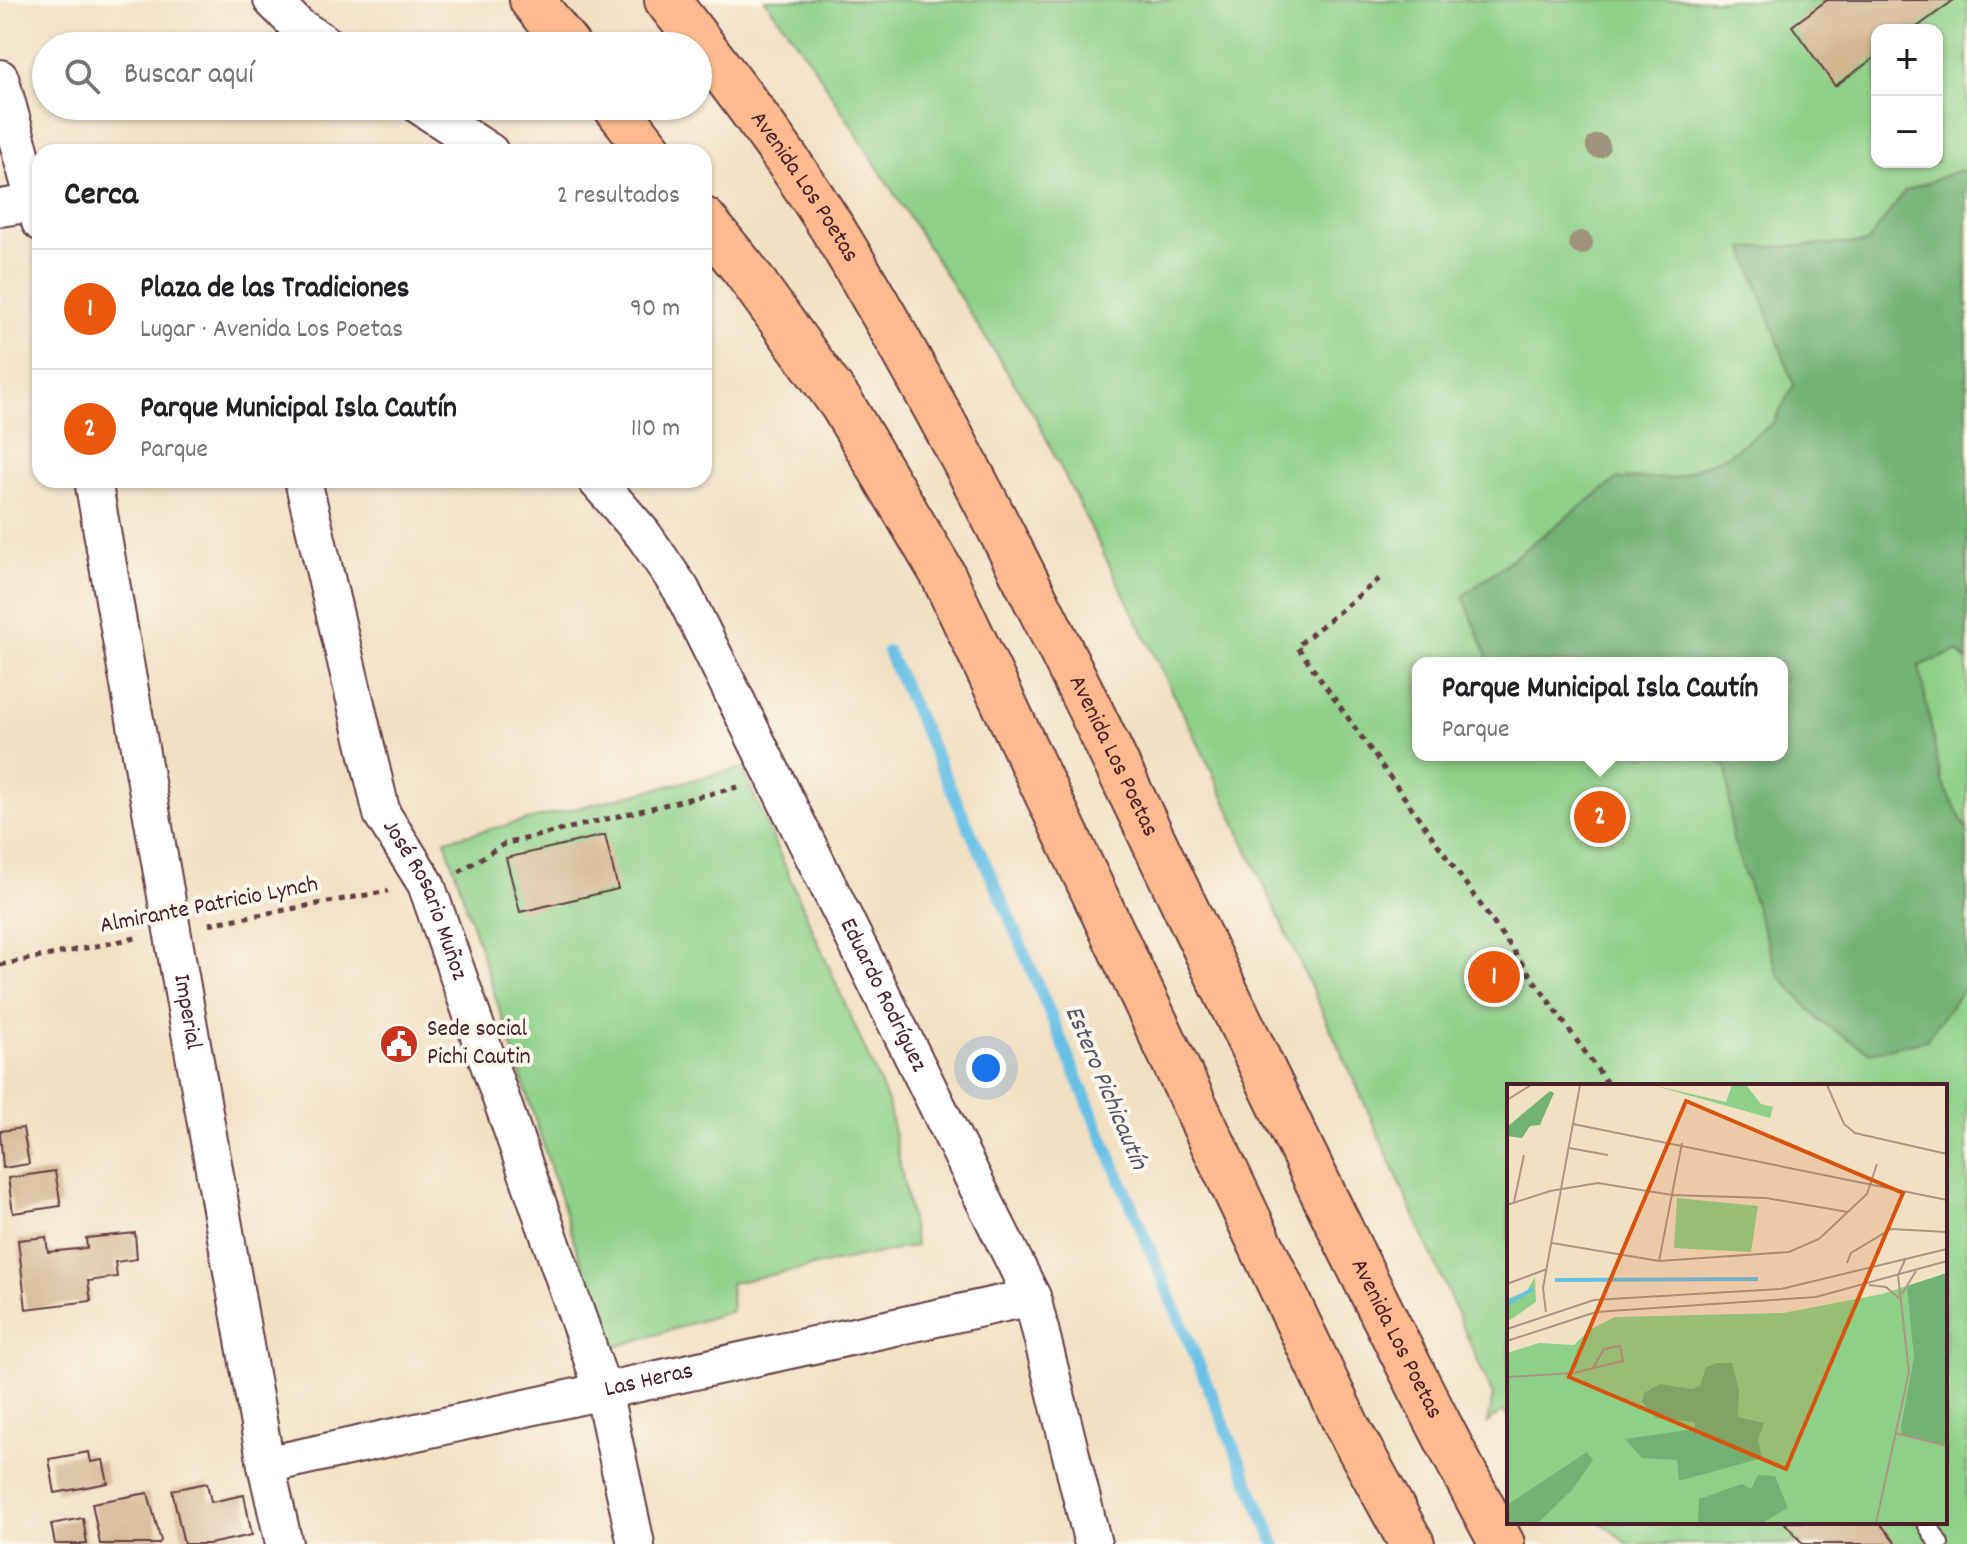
<!DOCTYPE html>
<html lang="es">
<head>
<meta charset="utf-8">
<style>
	:root { --surface:#fff; --page:#f2f2f2; --text:#202124; --muted:#757577; --line:#e0e0e0; --accent:#ea580c }
	body { margin:0; font-family:Dekko,sans-serif; background:var(--page); color:var(--text) }
	.controls { position:absolute; right:24px; top:24px; display:grid; overflow:hidden; border-radius:16px; box-shadow:0 2px 6px #0004 }
	.controls button { width:72px; height:72px; display:grid; place-items:center; padding:0; border:0; border-bottom:2px solid var(--line); background:var(--surface); color:var(--text); font:40px sans-serif }
	.you { position:absolute; left:986px; top:1068px; width:28px; height:28px; margin:-20px; border:6px solid #fff; border-radius:50%; background:#1a73e8; box-shadow:0 0 0 12px #1a73e833 }
	.badge { display:grid; place-items:center; width:52px; height:52px; border-radius:50%; background:var(--accent); color:#fff; font-size:26px; font-weight:700 }
	.pin { position:absolute; translate:-50% -50%; border:4px solid #fff; box-shadow:0 2px 8px #0006 }
	.popup { position:absolute; left:1412px; top:657px; width:376px; height:104px; box-sizing:border-box; display:grid; place-content:center; border-radius:16px; background:var(--surface); filter:drop-shadow(0 2px 6px #0005); font-size:26px; white-space:nowrap; color:var(--muted) }
	.popup b { font-size:30px; color:var(--text) }
	.popup::after { content:''; position:absolute; left:50%; top:100%; margin-left:-16px; border:16px solid transparent; border-top-color:var(--surface) }
	.list { margin:0; padding:0; list-style:none }
	h2 { display:flex; justify-content:space-between; align-items:center; height:104px; margin:0; padding:0 32px; font-size:34px }
	h2 small { font-size:26px; font-weight:400; color:var(--muted) }
	.list li { display:grid; grid-template-columns:52px 1fr auto; gap:24px; align-items:center; box-sizing:border-box; height:120px; padding:0 32px; border-top:2px solid var(--line) }
	.list b { display:block; font-size:30px; white-space:nowrap }
	.list p { margin:0; font-size:26px; white-space:nowrap; color:var(--muted) }
	.list em { font-size:26px; font-style:normal; color:var(--muted) }
	.icon { flex:none; width:44px; height:44px; fill:none; stroke:currentColor; stroke-width:2; stroke-linecap:round; stroke-linejoin:round }
	.map { position:relative; flex:none; width:1967px; height:1544px; overflow:hidden }
	.search { position:absolute; background:var(--surface); box-shadow:0 2px 6px #0004; left:32px; top:32px; width:680px; height:88px; display:flex; align-items:center; gap:20px; box-sizing:border-box; padding:0 28px; border-radius:44px; color:var(--muted); font-size:30px }
	.panel { position:absolute; background:var(--surface); box-shadow:0 2px 6px #0004; left:32px; top:144px; width:680px; height:344px; border-radius:24px }
	.map>svg:first-child { display:block }
	.green { fill:#8ed088; stroke:#6c785a; stroke-width:2; fill-rule:evenodd }
	.forest { fill:#72b274; stroke:#5e6850; stroke-width:2 }
	.lines { fill:none; stroke-linecap:round; stroke-linejoin:round }
	.stream { stroke:#68c0e5; stroke-width:12 }
	.building { fill:#d2b58f }
	.lane-casing { stroke:#633c42; stroke-width:22 }
	.street-casing { stroke:#633c42; stroke-width:40 }
	.primary-casing { stroke:#633c42; stroke-width:48 }
	.path { stroke:#633c42; stroke-width:5; stroke-dasharray:6 6; stroke-linecap:butt }
	.lane { stroke:#fff; stroke-width:18 }
	.street { stroke:#fff; stroke-width:36 }
	.primary { stroke:#fcba8e; stroke-width:44 }
	.tree { fill:#a0937e }
	.labels { text-anchor:middle; dominant-baseline:central; stroke-width:8; stroke-linejoin:round; paint-order:stroke }
	.street-label { font-size:24px; fill:#4a1f2b; stroke:#fbf7ec }
	.poi-label { font-size:24px; fill:#4a1f2b; stroke:#fbf7ec; text-anchor:start }
	.water-label { font-size:26px; font-style:italic; fill:#54576c; stroke:#fbf7ec }
	.inset-river { fill:none; stroke:#68c0e5; stroke-width:4 }
	.inset-road { fill:none; stroke:#ae9386; stroke-width:2 }
	.view { fill:#d8530f; fill-opacity:0.15; stroke:#d8530f; stroke-width:4 }
	.inset-edge { fill:none; stroke:#4a1f2b; stroke-width:4 }
</style>
</head>
<body>
<div class="map">
<svg width="1967" height="1544" viewBox="0 0 1967 1544">
	<rect width="100%" height="100%" fill="#fbf7ec"/>
	<filter id="ink" filterUnits="userSpaceOnUse"><feTurbulence type="fractalNoise" baseFrequency=".0125" numOctaves="2"/><feDisplacementMap in="SourceGraphic" scale="16" xChannelSelector="R" yChannelSelector="G"/><feConvolveMatrix kernelMatrix="1 2 1 2 8 2 1 2 1" color-interpolation-filters="sRGB"/></filter>
	<filter id="wash" filterUnits="userSpaceOnUse"><feTurbulence type="fractalNoise" baseFrequency=".006" numOctaves="4" result="noise"/><feDisplacementMap in="SourceGraphic" scale="32" xChannelSelector="R" yChannelSelector="G"/><feGaussianBlur stdDeviation="1.8" result="paint"/><feColorMatrix in="noise" values="0 0 0 0 0 0 0 0 0 0 0 0 0 0 0 0 0 1.4 0 .05"/><feComposite in="paint" operator="in"/></filter>
	<g filter="url(#wash)">
		<rect width="100%" height="100%" fill="#f1e0c2"/>
		<path class="green" d="M765,0H1967V1544H1628L1601,1522H1945V1086H1509V1418L1503,1411L1487,1423L1493,1395L1370,1115L1209,765L1035,416L809,59ZM1877,30H1937V162H1877ZM1418,663H1782V755H1418Z
			M742,768L888,1102L916,1246L730,1283L732,1311L609,1349L445,840Z"/>
		<path class="forest" d="M1960,170L1967,174V662L1958,651L1919,666L1941,779L1967,831V984L1926,1040L1870,1053L1819,1020L1778,974L1732,836L1727,768L1712,755H1782V663H1490L1463,596L1617,479L1674,478L1726,456L1773,423L1794,385L1744,248L1867,243L1905,191Z"/>
		<g class="lines">
			<path class="stream" d="M888,652L998,891L1275,1544"/>
		</g>
		<g id="blocks">
			<path class="building" d="M1827,0H1954L1913,30H1877V56L1835,86L1792,26Z
				M605,835L618,889L520,912L506,858Z
				M23,1128L29,1164L3,1168L0,1131Z
				M55,1171L61,1206L13,1213L8,1178Z
				M135,1233L137,1259L115,1262L117,1277L88,1281L91,1301L26,1309L18,1240L46,1237L48,1252L87,1248L86,1238Z
				M89,1452L91,1462L103,1460L108,1483L55,1493L49,1459Z
				M207,1483L211,1502L244,1495L252,1535L209,1544H184L172,1490Z
				M148,1493L161,1541L158,1544H100L92,1503Z
				M83,1518L87,1544H55L51,1524Z
				M1784,1522H1879L1897,1544H1803Z"/>
		</g>
	</g>
	<g filter="url(#ink)">
		<use href="#blocks" fill-opacity="0" stroke="#633c42" stroke-width="2"/>
		<g class="lines">
			<defs>
				<path id="lane" d="M1926,1522L1939,1544"/>
				<g id="street">
					<path d="M272,0L298,26L329,46"/>
					<path d="M0,78L40,222"/>
					<path d="M420,106L490,152"/>
					<path d="M0,208L40,202"/>
					<path id="s1" d="M93,480L266,1465L284,1544"/>
					<path id="s2" d="M303,480L382,814L426,884L603,1390L636,1544"/>
					<path id="s3" d="M596,480L643,534L681,589L1032,1297L1093,1544"/>
					<path id="s4" d="M266,1465L1032,1297"/>
				</g>
				<g id="primary">
					<path d="M532,0L568,46"/>
					<path id="s5" d="M667,0C732,83 798,169 851,259C968,456 1069,664 1168,871C1276,1097 1383,1323 1502,1544"/>
					<path d="M615,106L651,152"/>
					<path d="M704,220L744,269L843,406L942,573L1348,1428L1412,1544"/>
				</g>
			</defs>
			<use href="#lane" class="lane-casing"/>
			<use href="#street" class="street-casing"/>
			<use href="#primary" class="primary-casing"/>
			<path class="path" d="M1379,579L1297,646L1609,1086
				M459,872L504,844L738,787
				M209,924L388,891
				M0,965L136,938"/>
			<use href="#lane" class="lane"/>
			<use href="#street" class="street"/>
			<use href="#primary" class="primary"/>
		</g>
		<g class="tree">
			<circle cx="1598" cy="146" r="12"/>
			<circle cx="1581" cy="243" r="12"/>
		</g>
	</g>
	<defs>
		<symbol id="civic-disc" viewBox="-11 -11 22 22"><circle r="9.5" fill="#c8321e" stroke="#fbf7ec"/><path d="M-.6-6.5H3V-4.5H.6V-3L4-1V1h2V6H-6V1h2V-1L-.6-3ZM-1.2 2.5V6h2.4V2.5Z" fill="#fff"/></symbol>
	</defs>
	<g fill-rule="evenodd">
		<use href="#civic-disc" x="377" y="1022" width="44" height="44"/>
	</g>
	<g class="labels">
		<g class="street-label">
			<text stroke="none"><textPath href="#s5" startOffset="232">Avenida Los Poetas</textPath></text>
			<text stroke="none"><textPath href="#s5" startOffset="880">Avenida Los Poetas</textPath></text>
			<text stroke="none"><textPath href="#s2" startOffset="440">José Rosario Muñoz</textPath></text>
			<text transform="translate(209 906) rotate(-11)">Almirante Patricio Lynch</text>
			<text stroke="none"><textPath href="#s3" startOffset="592">Eduardo Rodríguez</textPath></text>
			<text stroke="none"><textPath href="#s1" startOffset="540">Imperial</textPath></text>
			<text stroke="none"><textPath href="#s5" startOffset="1528">Avenida Los Poetas</textPath></text>
			<text stroke="none"><textPath href="#s4" startOffset="392">Las Heras</textPath></text>
		</g>
		<g class="poi-label">
			<text x="427" y="1030">Sede social<tspan x="427" dy="28">Pichi Cautin</tspan></text>
		</g>
		<g class="water-label">
			<text transform="translate(1105 1088) rotate(67)">Estero Pichicautín</text>
		</g>
	</g>
	<g transform="translate(1507 1084)">
		<rect width="440" height="440" fill="#f1e0c2"/>
		<path d="M145,1L219,18L225,1H239L254,20L266,23L263,34ZM170,114L251,122L244,168L167,164ZM440,189V439H0V269L32,259L67,261L82,246L108,233L276,229L375,210ZM28,193L29,218L0,238V215L20,207Z" fill="#8ed088"/>
		<path d="M43,7L47,9L33,41L23,42L15,54L0,52V43ZM440,189V361L395,350L394,343L407,274L400,202ZM210,279H225L232,307L231,333L257,339L251,356L255,374L172,397L170,376L135,374L118,355L188,345V338L149,334L135,317L137,309L153,300L185,305L193,302L199,283ZM80,368L86,376L66,405L31,439H0V421ZM251,391L268,392L281,424L255,439L191,438L192,415L235,400L244,405Z" fill="#72b274"/>
		<path class="inset-river" d="M48,196L251,195M0,220L26,205"/>
		<path class="inset-road" d="M320,1L337,40L348,49L440,70M0,16L24,1M66,40L440,116M62,64L101,71M7,118L17,71M0,121L43,107L91,99L165,111L259,114L341,128M45,159L152,177L282,168L312,155L360,110L370,80M152,177L175,59M340,179L344,169L384,145L440,148M0,200L40,185M362,201L379,203L393,215M395,210L409,187M39,228L36,204L73,1M0,245L87,216L274,205L440,165M0,257L89,228L309,213L440,177M0,293L68,289L86,284L116,277L113,262L97,265L86,284M388,349L440,362M369,439L402,288L391,191L398,176"/>
		<path class="view" d="M179,17L396,109L279,385L62,293Z"/>
		<rect width="440" height="440" class="inset-edge"/>
	</g>
</svg>
<div class="controls">
<button>+</button>
<button>−</button>
</div>
<div class="you"></div>
<div class="pin badge" style="left:1494px;top:977px">1</div>
<div class="pin badge" style="left:1600px;top:817px">2</div>
<div class="popup"><b>Parque Municipal Isla Cautín</b>Parque</div>
<div class="search"><svg class="icon" aria-label="search" viewBox="0 0 24 24"><circle cx="10" cy="10" r="6"/><path d="M15 15l6 6"/></svg>Buscar aquí</div>
<section class="panel">
<h2>Cerca<small>2 resultados</small></h2>
<ul class="list">
<li><span class="badge">1</span><div><b>Plaza de las Tradiciones</b><p>Lugar · Avenida Los Poetas</p></div><em>90 m</em></li>
<li><span class="badge">2</span><div><b>Parque Municipal Isla Cautín</b><p>Parque</p></div><em>110 m</em></li>
</ul>
</section>
</div>
</body>
</html>
